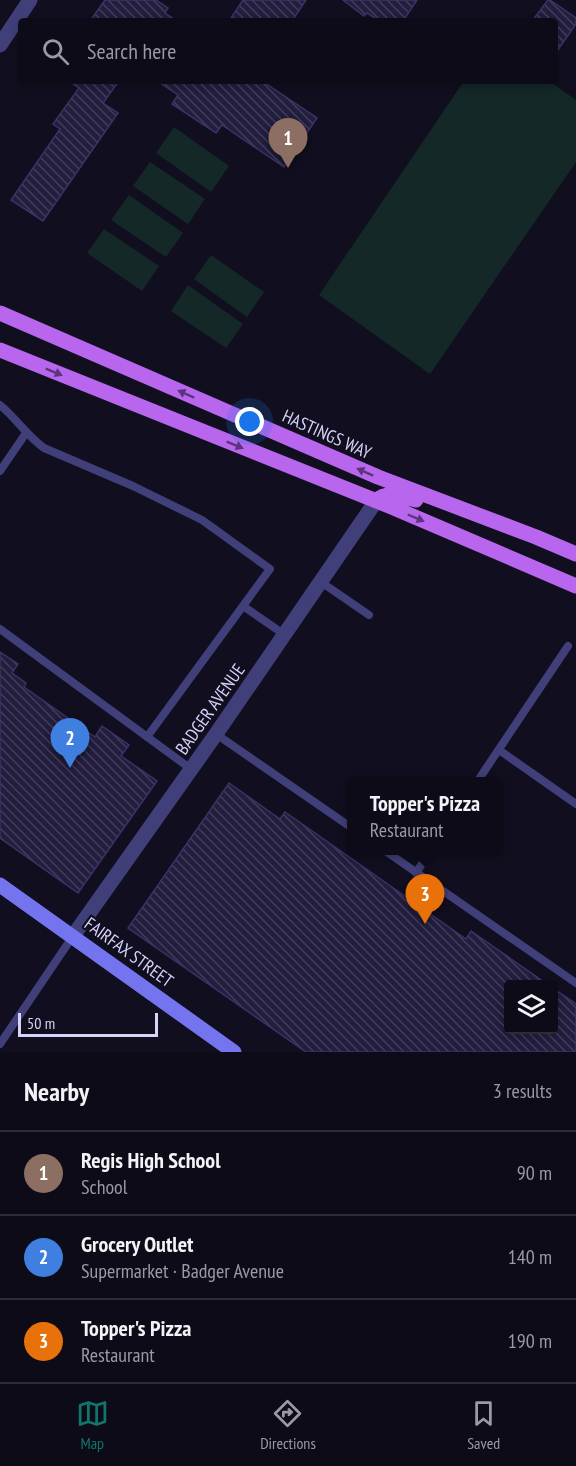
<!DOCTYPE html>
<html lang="en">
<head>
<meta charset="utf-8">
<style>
	:root { --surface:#0d0b17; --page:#1b1924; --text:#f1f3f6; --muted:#9a9ba1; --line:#2d2b36; --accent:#0f766e }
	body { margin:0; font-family:"PT Sans Narrow",sans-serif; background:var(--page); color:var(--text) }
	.controls { position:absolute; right:18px; bottom:18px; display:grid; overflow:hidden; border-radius:6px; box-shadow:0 3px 9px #0003 }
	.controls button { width:54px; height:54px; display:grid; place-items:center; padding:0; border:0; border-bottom:2px solid var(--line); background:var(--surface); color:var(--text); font:30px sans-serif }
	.scale { position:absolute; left:18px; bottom:15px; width:140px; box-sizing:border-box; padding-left:6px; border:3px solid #d6d2fa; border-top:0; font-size:16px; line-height:21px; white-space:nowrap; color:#d6d2fa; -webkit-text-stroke:4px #110f1f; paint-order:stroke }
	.you { position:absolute; left:250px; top:422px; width:21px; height:21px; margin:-15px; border:4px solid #fff; border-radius:50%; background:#1a73e8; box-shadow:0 0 0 9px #1a73e833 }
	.badge { display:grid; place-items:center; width:39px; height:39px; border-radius:50%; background:var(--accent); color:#fff; font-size:20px; font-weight:700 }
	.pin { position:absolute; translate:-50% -50px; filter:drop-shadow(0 2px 3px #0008) }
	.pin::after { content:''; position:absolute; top:32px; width:21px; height:18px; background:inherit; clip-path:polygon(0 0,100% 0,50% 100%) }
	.popup { position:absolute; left:347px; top:777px; width:156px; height:78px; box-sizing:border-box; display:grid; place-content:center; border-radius:6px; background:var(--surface); filter:drop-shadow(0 2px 4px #0005); font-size:20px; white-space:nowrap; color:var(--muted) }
	.popup b { font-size:22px; color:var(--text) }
	.popup::after { content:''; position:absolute; left:50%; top:100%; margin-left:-12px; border:12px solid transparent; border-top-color:var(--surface) }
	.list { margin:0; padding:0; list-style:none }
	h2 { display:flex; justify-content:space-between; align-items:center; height:78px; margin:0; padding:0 24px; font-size:26px }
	h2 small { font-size:20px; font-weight:400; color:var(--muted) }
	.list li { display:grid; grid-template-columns:39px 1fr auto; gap:18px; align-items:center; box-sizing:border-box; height:84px; padding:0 24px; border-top:2px solid var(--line) }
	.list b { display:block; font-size:22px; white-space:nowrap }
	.list p { margin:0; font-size:20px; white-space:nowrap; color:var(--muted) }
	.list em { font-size:20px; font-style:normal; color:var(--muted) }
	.icon { flex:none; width:33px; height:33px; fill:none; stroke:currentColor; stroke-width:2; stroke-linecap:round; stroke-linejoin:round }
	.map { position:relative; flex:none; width:576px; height:1052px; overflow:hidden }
	.search { position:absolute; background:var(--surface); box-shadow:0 3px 9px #0003; left:18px; right:18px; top:18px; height:66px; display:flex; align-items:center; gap:15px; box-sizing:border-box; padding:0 21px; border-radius:6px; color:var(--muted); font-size:22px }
	.sheet { height:330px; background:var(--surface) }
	nav { display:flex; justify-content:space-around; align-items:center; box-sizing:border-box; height:84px; border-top:2px solid var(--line); background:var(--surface); font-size:16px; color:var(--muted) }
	nav a { display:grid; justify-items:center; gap:3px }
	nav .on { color:var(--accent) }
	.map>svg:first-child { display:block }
	.pitch { fill:#132827 }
	.building { fill:url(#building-back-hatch); stroke:#3b3267; stroke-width:1.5 }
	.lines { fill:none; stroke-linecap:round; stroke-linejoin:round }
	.lane { stroke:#403f79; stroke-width:8 }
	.street { stroke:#403f79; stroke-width:15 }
	.secondary { stroke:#7474ef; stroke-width:15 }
	.primary { stroke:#b766ed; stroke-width:15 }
	.oneway { fill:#5c367c }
	.labels { text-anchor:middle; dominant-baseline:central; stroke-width:4.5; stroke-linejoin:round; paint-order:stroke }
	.street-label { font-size:18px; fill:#d6d2fa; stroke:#110f1f }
</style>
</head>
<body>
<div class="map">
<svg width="576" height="1052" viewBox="0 0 576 1052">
	<defs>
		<pattern id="building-back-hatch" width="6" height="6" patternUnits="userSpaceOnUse" patternTransform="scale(1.5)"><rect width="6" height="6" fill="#231d3e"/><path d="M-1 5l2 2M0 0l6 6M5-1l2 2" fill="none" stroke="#423d5b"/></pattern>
	</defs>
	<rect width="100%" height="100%" fill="#110f1f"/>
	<path class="pitch" d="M464,81H549L576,100V162L430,374L319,295Z
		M174,127L229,166L211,192L156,153Z
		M150,162L205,199L188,224L133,186Z
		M129,195L183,233L166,257L111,220Z
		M104,229L159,266L142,291L87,253Z
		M211,255L264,292L247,317L194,279Z
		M188,285L243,324L226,348L171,311Z"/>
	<path class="building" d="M105,0H156L168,8L165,13L177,21H90Z
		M243,0H306L292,21H229Z
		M343,0H417L403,21H380L367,13L364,16Z
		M548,0H550L576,18V24L555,54V21H532Z
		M69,81H119L103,103L118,113L43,221L11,200L60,129L53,124L79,88Z
		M157,81H262L317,118L284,167L222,125L216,133L172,104L178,95Z
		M0,652L18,664L12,673L26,683L24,687L95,737L102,726L129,745L121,756L157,781L78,893L0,838Z
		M229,783L280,819L285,812L466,939L471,931L547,984H508V1030H554V989L576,1004V1052H306L128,928Z"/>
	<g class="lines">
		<path class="lane" d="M0,405C16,418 27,436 44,448L133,486L202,520L270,569L147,737
			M0,471L26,433
			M321,582L369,615
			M243,606L285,635
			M0,629L191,769
			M216,734L352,828
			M499,750L576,804
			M477,782L568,646
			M384,850L576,983
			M416,873L431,850
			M0,1044L73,936"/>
		<path class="street" d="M0,45L30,0
			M73,936L216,734L376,501"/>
		<path class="secondary" d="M0,885L234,1052"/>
		<path class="primary" d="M0,313L378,477L536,537L576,554
			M0,350L394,508L576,586
			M376,501C386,490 404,497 416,500"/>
	</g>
	<defs><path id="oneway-solid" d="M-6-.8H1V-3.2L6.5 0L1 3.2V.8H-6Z" transform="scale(1.5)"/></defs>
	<g class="oneway">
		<use href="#oneway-solid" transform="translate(54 372) rotate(22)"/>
		<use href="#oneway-solid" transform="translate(186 394) rotate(-156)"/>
		<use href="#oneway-solid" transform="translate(235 445) rotate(22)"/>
		<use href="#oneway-solid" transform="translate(365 472) rotate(-156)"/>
		<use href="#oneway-solid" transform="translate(416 518) rotate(23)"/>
	</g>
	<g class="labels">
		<g class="street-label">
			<text transform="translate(327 434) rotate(24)">HASTINGS WAY</text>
			<text transform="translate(210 709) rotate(-55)">BADGER AVENUE</text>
			<text transform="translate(129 952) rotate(36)">FAIRFAX STREET</text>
		</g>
	</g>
</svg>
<div class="controls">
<button><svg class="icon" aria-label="layers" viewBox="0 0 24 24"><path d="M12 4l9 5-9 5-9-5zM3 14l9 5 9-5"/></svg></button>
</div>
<div class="scale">50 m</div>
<div class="you"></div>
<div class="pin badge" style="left:288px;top:168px;background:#8d6e63">1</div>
<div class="pin badge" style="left:70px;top:768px;background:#3f7fe0">2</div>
<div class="pin badge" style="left:425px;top:924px;background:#e8710a">3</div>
<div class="popup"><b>Topper's Pizza</b>Restaurant</div>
<div class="search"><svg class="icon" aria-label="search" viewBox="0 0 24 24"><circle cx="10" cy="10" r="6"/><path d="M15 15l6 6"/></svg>Search here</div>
</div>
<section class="sheet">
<h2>Nearby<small>3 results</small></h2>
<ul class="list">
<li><span class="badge" style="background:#8d6e63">1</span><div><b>Regis High School</b><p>School</p></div><em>90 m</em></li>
<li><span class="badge" style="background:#3f7fe0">2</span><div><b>Grocery Outlet</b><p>Supermarket · Badger Avenue</p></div><em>140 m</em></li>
<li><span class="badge" style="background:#e8710a">3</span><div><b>Topper's Pizza</b><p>Restaurant</p></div><em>190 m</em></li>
</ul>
</section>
<nav>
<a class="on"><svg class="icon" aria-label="map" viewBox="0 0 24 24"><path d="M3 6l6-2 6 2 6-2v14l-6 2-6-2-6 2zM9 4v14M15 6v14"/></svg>Map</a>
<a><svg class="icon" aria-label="directions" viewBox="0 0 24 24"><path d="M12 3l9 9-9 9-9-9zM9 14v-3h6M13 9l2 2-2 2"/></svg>Directions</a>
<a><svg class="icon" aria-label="saved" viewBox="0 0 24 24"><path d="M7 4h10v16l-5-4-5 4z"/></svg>Saved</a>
</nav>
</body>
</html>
